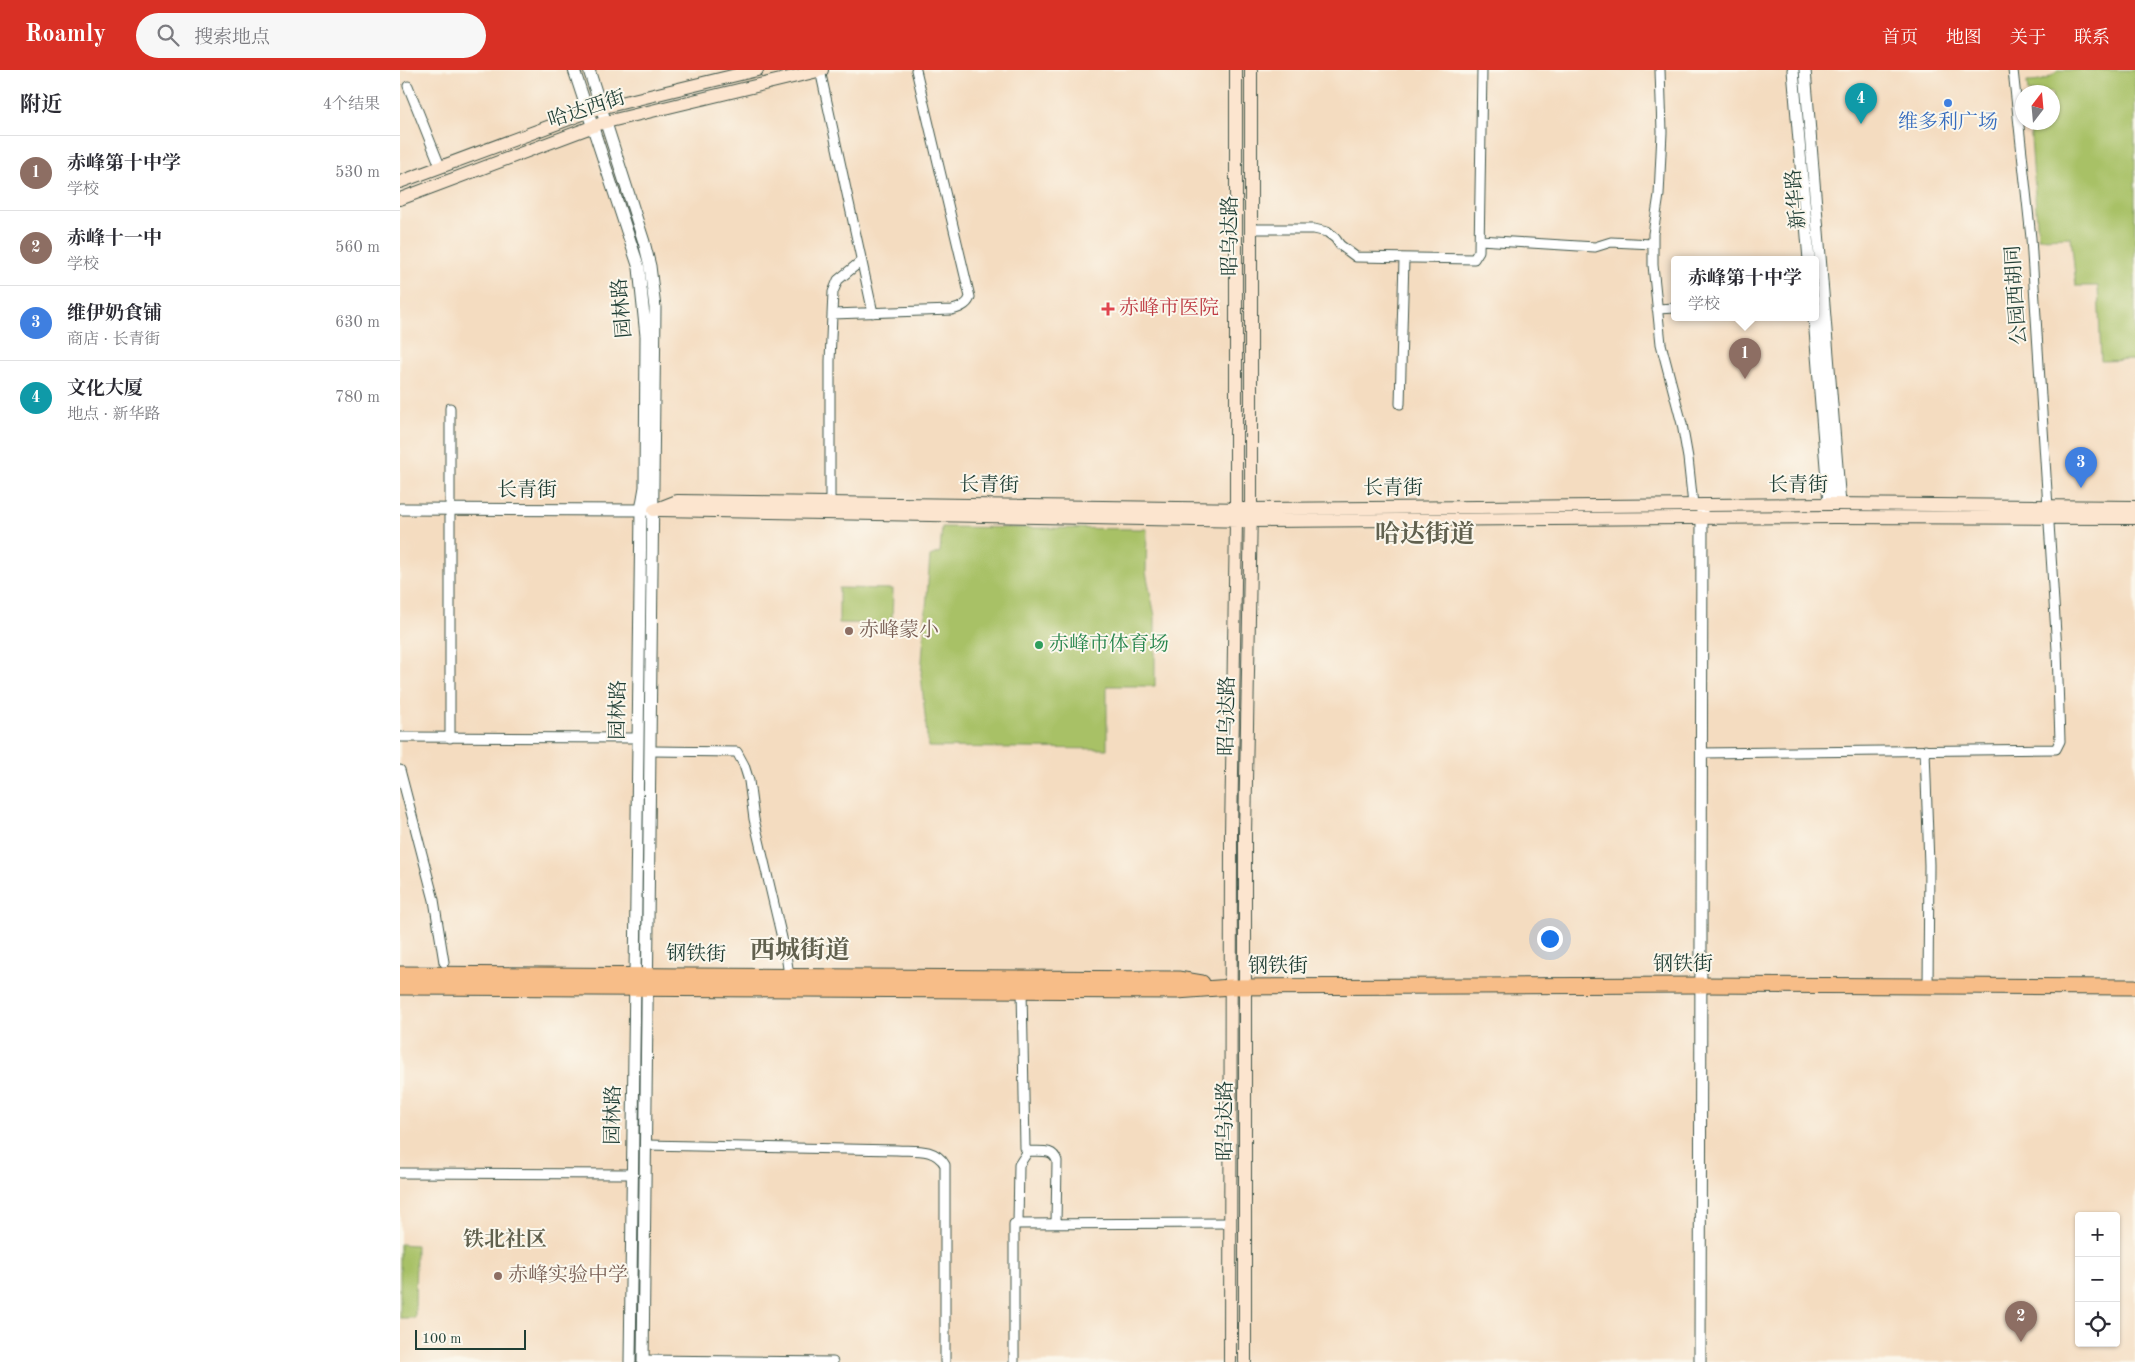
<!DOCTYPE html>
<html lang="zh">
<head>
<meta charset="utf-8">
<style>
	:root { --surface:#fff; --page:#f7f7f7; --text:#2b2b33; --muted:#7c7c81; --line:#e1e1e2; --accent:#d93025 }
	body { margin:0; font-family:"Old Standard TT","Noto Serif SC",serif; background:var(--page); color:var(--text) }
	.controls { position:absolute; right:15px; bottom:15px; display:grid; overflow:hidden; border-radius:5px; box-shadow:0 1px 4px #0004 }
	.controls button { width:45px; height:45px; display:grid; place-items:center; padding:0; border:0; border-bottom:1px solid var(--line); background:var(--surface); color:var(--text); font:25px sans-serif }
	.compass { position:absolute; left:1615px; top:15px; width:45px; height:45px; border-radius:50%; background:var(--surface); box-shadow:0 1px 4px #0004; rotate:16deg }
	.scale { position:absolute; left:15px; bottom:12px; width:111px; box-sizing:border-box; padding-left:5px; border:2px solid #1f3d34; border-top:0; font-size:14px; line-height:18px; white-space:nowrap; color:#1f3d34; -webkit-text-stroke:4px #fbf7ec; paint-order:stroke }
	.you { position:absolute; left:1149px; top:868px; width:18px; height:18px; margin:-12px; border:4px solid #fff; border-radius:50%; background:#1a73e8; box-shadow:0 0 0 8px #1a73e833 }
	.badge { display:grid; place-items:center; width:32px; height:32px; border-radius:50%; background:var(--accent); color:#fff; font-size:16px; font-weight:700 }
	.pin { position:absolute; translate:-50% -41px; filter:drop-shadow(0 1px 2px #0008) }
	.pin::after { content:''; position:absolute; top:26px; width:18px; height:15px; background:inherit; clip-path:polygon(0 0,100% 0,50% 100%) }
	.popup { position:absolute; left:1271px; top:186px; width:148px; height:65px; box-sizing:border-box; display:grid; place-content:center; border-radius:5px; background:var(--surface); filter:drop-shadow(0 1px 4px #0005); font-size:16px; white-space:nowrap; color:var(--muted) }
	.popup b { font-size:19px; color:var(--text) }
	.popup::after { content:''; position:absolute; left:50%; top:100%; margin-left:-10px; border:10px solid transparent; border-top-color:var(--surface) }
	.list { margin:0; padding:0; list-style:none }
	h2 { display:flex; justify-content:space-between; align-items:center; height:65px; margin:0; padding:0 20px; font-size:21px }
	h2 small { font-size:16px; font-weight:400; color:var(--muted) }
	.list li { display:grid; grid-template-columns:32px 1fr auto; gap:15px; align-items:center; box-sizing:border-box; height:75px; padding:0 20px; border-top:1px solid var(--line) }
	.list b { display:block; font-size:19px; white-space:nowrap }
	.list p { margin:0; font-size:16px; white-space:nowrap; color:var(--muted) }
	.list em { font-size:16px; font-style:normal; color:var(--muted) }
	.icon { flex:none; width:28px; height:28px; fill:none; stroke:currentColor; stroke-width:2; stroke-linecap:round; stroke-linejoin:round }
	.map { position:relative; flex:none; width:1735px; height:1292px; overflow:hidden }
	header { display:flex; align-items:center; gap:30px; box-sizing:border-box; height:70px; padding:0 25px; background:var(--accent); color:#fff }
	header strong { font-size:24px }
	nav { display:flex; gap:28px; margin-inline-start:auto; font-size:18px }
	.search { width:350px; height:45px; background:var(--page); display:flex; align-items:center; gap:12px; box-sizing:border-box; padding:0 18px; border-radius:28px; color:var(--muted); font-size:19px }
	main { display:flex }
	aside { flex:1; background:var(--surface) }
	.map>svg:first-child { display:block }
	.green { fill:#a8c166; stroke:#647f4d }
	.lines { fill:none; stroke-linecap:round; stroke-linejoin:round }
	.minor-casing { stroke:#3f5549; stroke-width:11 }
	.tertiary-casing { stroke:#3f5549; stroke-width:13 }
	.secondary-casing { stroke:#3f5549; stroke-width:14 }
	.trunk-casing { stroke:#3f5549; stroke-width:17 }
	.minor { stroke:#fff; stroke-width:9 }
	.tertiary { stroke:#fff; stroke-width:11 }
	.secondary { stroke:#fce5cf; stroke-width:12 }
	.trunk { stroke:#f7bd88; stroke-width:15 }
	.shop-dot { fill:#3f7fe0; stroke:#fbf7ec; stroke-width:2 }
	.health-dot { fill:#e0444e; stroke:#fbf7ec; stroke-width:2 }
	.education-dot { fill:#8d6e63; stroke:#fbf7ec; stroke-width:2 }
	.leisure-dot { fill:#2e9e5b; stroke:#fbf7ec; stroke-width:2 }
	.labels { text-anchor:middle; dominant-baseline:central; stroke-width:4; stroke-linejoin:round; paint-order:stroke }
	.street-label { font-size:20px; fill:#1f3d34; stroke:#fbf7ec }
	.shop-label { font-size:20px; fill:#366cbe; stroke:#fbf7ec }
	.health-label { font-size:20px; fill:#be3a42; stroke:#fbf7ec; text-anchor:start }
	.education-label { font-size:20px; fill:#785e54; stroke:#fbf7ec; text-anchor:start }
	.leisure-label { font-size:20px; fill:#27864d; stroke:#fbf7ec; text-anchor:start }
	.neighbourhood-label { font-size:21px; font-weight:bold; fill:#61614f; stroke:#fbf7ec }
	.district-label { font-size:25px; font-weight:bold; fill:#61614f; stroke:#fbf7ec }
</style>
</head>
<body>
<header>
<strong>Roamly</strong>
<div class="search"><svg class="icon" aria-label="search" viewBox="0 0 24 24"><circle cx="10" cy="10" r="6"/><path d="M15 15l6 6"/></svg>搜索地点</div>
<nav><a>首页</a><a>地图</a><a>关于</a><a>联系</a></nav>
</header>
<main>
<aside>
<h2>附近<small>4个结果</small></h2>
<ul class="list">
<li><span class="badge" style="background:#8d6e63">1</span><div><b>赤峰第十中学</b><p>学校</p></div><em>530 m</em></li>
<li><span class="badge" style="background:#8d6e63">2</span><div><b>赤峰十一中</b><p>学校</p></div><em>560 m</em></li>
<li><span class="badge" style="background:#3f7fe0">3</span><div><b>维伊奶食铺</b><p>商店 · 长青街</p></div><em>630 m</em></li>
<li><span class="badge" style="background:#0f9aa8">4</span><div><b>文化大厦</b><p>地点 · 新华路</p></div><em>780 m</em></li>
</ul>
</aside>
<div class="map">
<svg width="1735" height="1292" viewBox="0 0 1735 1292">
	<rect width="100%" height="100%" fill="#fbf7ec"/>
	<filter id="ink" filterUnits="userSpaceOnUse"><feTurbulence type="fractalNoise" baseFrequency=".02" numOctaves="2"/><feDisplacementMap in="SourceGraphic" scale="10" xChannelSelector="R" yChannelSelector="G"/><feConvolveMatrix kernelMatrix="1 2 1 2 8 2 1 2 1" color-interpolation-filters="sRGB"/></filter>
	<filter id="wash" filterUnits="userSpaceOnUse"><feTurbulence type="fractalNoise" baseFrequency=".0096" numOctaves="4" result="noise"/><feDisplacementMap in="SourceGraphic" scale="20" xChannelSelector="R" yChannelSelector="G"/><feGaussianBlur stdDeviation="1.12" result="paint"/><feColorMatrix in="noise" values="0 0 0 0 0 0 0 0 0 0 0 0 0 0 0 0 0 1.4 0 .05"/><feComposite in="paint" operator="in"/></filter>
	<g filter="url(#wash)">
		<rect width="100%" height="100%" fill="#f4dcc0"/>
		<path class="green" d="M1658,0H1735V290L1701,291L1698,216H1676L1671,167L1638,168L1630,53L1652,52V22H1628L1627,12C1640,12 1649,10 1658,0Z
			M542,457L747,459L746,502L755,546V616H707V679L528,677L521,604L530,486L540,482Z
			M439,518L493,519L492,554L439,553Z
			M0,1174L16,1175L15,1248H0Z"/>
	</g>
	<g filter="url(#ink)">
		<g class="lines">
			<defs>
				<path id="minor" d="M420,0L461,188L460,192L438,210L433,222L430,291V433
					M1260,0L1262,62L1259,125L1253,164V195L1261,274L1282,354L1288,388L1293,435
					M8,16L40,96
					M850,159H914L927,162L935,168L940,175L956,187L1074,189L1079,181L1082,0
					M1080,170L1195,177L1211,172L1253,174
					M461,188L473,243
					M1257,239L1275,238
					M432,244L552,240C560,238 568,235 570,227L516,0
					M1000,334L1004,189
					M0,667L237,668
					M50,668V338
					M1525,680L1529,795L1528,916
					M251,681L337,682L344,695L349,711L354,749L386,885L389,905
					M1302,683L1656,679L1660,671L1657,580L1631,168L1613,0
					M0,700L34,830L44,892
					M622,920L625,1078L628,1081C640,1082 653,1078 657,1091L656,1154
					M246,1075L497,1080C515,1081 535,1077 545,1095V1292
					M0,1103L232,1104
					M618,1154L619,1095L628,1081
					M243,1290L433,1292
					M614,1292V1154L831,1153"/>
				<path id="tertiary" d="M174,0L239,198L246,266L245,417L241,440L230,1292
					M189,0L244,172L250,196L255,238L243,1292
					M1393,0L1409,190
					M1405,0L1440,434
					M1414,248L1429,434
					M0,439L247,440
					M1300,1292L1302,440"/>
				<path id="secondary" d="M0,112L196,39L357,0
					M0,129L202,53L422,0
					M254,440L277,431L851,439L1429,434L1735,437
					M259,440L851,451L1434,447L1735,448
					M830,1292L831,765L836,451V0
					M845,1292V765L851,439V0"/>
				<path id="trunk" d="M0,904L778,909L802,913
					M0,917L777,921L831,917L1301,915L1735,917"/>
			</defs>
			<use href="#minor" class="minor-casing"/>
			<use href="#tertiary" class="tertiary-casing"/>
			<use href="#secondary" class="secondary-casing"/>
			<use href="#trunk" class="trunk-casing"/>
			<use href="#minor" class="minor"/>
			<use href="#tertiary" class="tertiary"/>
			<use href="#secondary" class="secondary"/>
			<use href="#trunk" class="trunk"/>
		</g>
	</g>
	<circle class="shop-dot" cx="1548" cy="33" r="5"/>
	<path class="health-dot" d="M705.5 231.5h5v5h5v5h-5v5h-5v-5h-5v-5h5z"/>
	<g class="education-dot">
		<circle cx="449" cy="561" r="5"/>
		<circle cx="98" cy="1206" r="5"/>
	</g>
	<circle class="leisure-dot" cx="639" cy="575" r="5"/>
	<g class="labels">
		<g class="street-label">
			<text transform="translate(187 40) rotate(-18)">哈达西街</text>
			<text transform="translate(1397 129) rotate(-95)">新华路</text>
			<text transform="translate(831 166) rotate(-90)">昭乌达路</text>
			<text transform="translate(1617 225) rotate(-94)">公园西胡同</text>
			<text transform="translate(223 238) rotate(-95)">园林路</text>
			<text transform="translate(589 416) rotate(1)">长青街</text>
			<text x="1398" y="416">长青街</text>
			<text x="993" y="419">长青街</text>
			<text x="127" y="421">长青街</text>
			<text transform="translate(219 640) rotate(-89)">园林路</text>
			<text transform="translate(828 646) rotate(-89)">昭乌达路</text>
			<text transform="translate(296 885) rotate(1)">钢铁街</text>
			<text x="1283" y="895">钢铁街</text>
			<text x="878" y="897">钢铁街</text>
			<text transform="translate(214 1045) rotate(-89)">园林路</text>
			<text transform="translate(826 1051) rotate(-90)">昭乌达路</text>
		</g>
		<g class="shop-label">
			<text x="1548" y="53">维多利广场</text>
		</g>
		<g class="health-label">
			<text x="719" y="239">赤峰市医院</text>
		</g>
		<g class="education-label">
			<text x="459" y="561">赤峰蒙小</text>
			<text x="108" y="1206">赤峰实验中学</text>
		</g>
		<g class="leisure-label">
			<text x="649" y="575">赤峰市体育场</text>
		</g>
		<g class="neighbourhood-label">
			<text x="105" y="1170">铁北社区</text>
		</g>
		<g class="district-label">
			<text x="1025" y="465">哈达街道</text>
			<text x="400" y="881">西城街道</text>
		</g>
	</g>
</svg>
<div class="controls">
<button>+</button>
<button>−</button>
<button><svg class="icon" aria-label="locate" viewBox="0 0 24 24"><circle cx="12" cy="12" r="6"/><path d="M12 2v4M12 18v4M2 12h4M18 12h4"/></svg></button>
</div>
<svg class="compass" viewBox="-18 -18 36 36"><path d="M0-13l5 13h-10z" fill="#e53935"/><path d="M0 13l5-13h-10z" fill="#7c7c81"/></svg>
<div class="scale">100 m</div>
<div class="you"></div>
<div class="pin badge" style="left:1345px;top:309px;background:#8d6e63">1</div>
<div class="popup"><b>赤峰第十中学</b>学校</div>
<div class="pin badge" style="left:1621px;top:1272px;background:#8d6e63">2</div>
<div class="pin badge" style="left:1681px;top:418px;background:#3f7fe0">3</div>
<div class="pin badge" style="left:1461px;top:54px;background:#0f9aa8">4</div>
</div>
</main>
</body>
</html>
